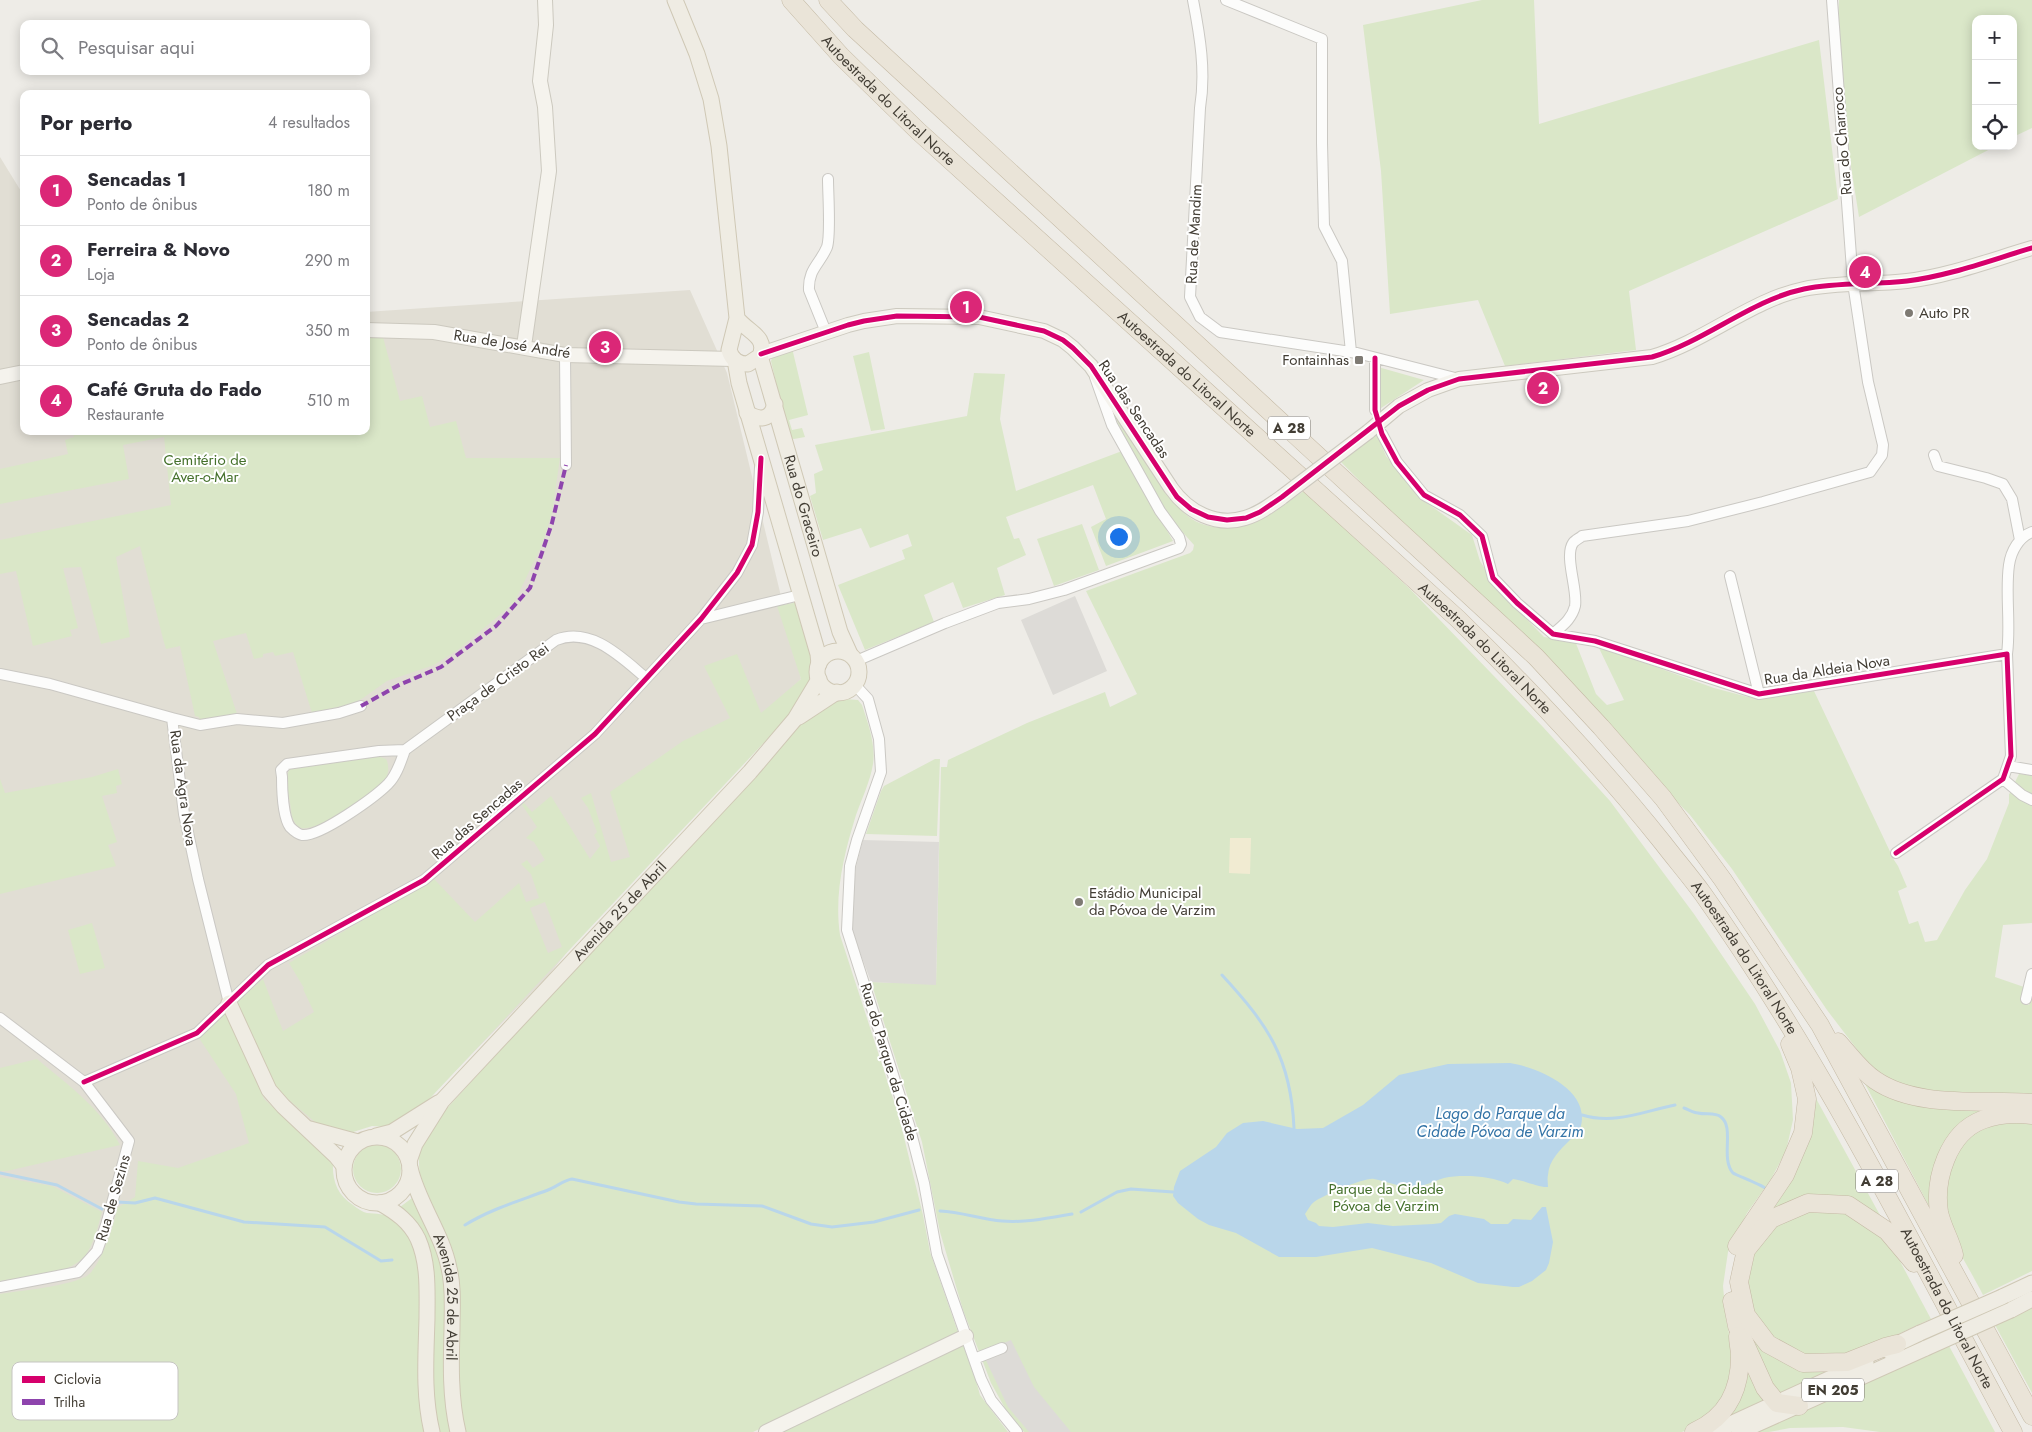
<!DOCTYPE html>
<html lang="pt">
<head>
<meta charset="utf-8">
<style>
	:root { --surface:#fff; --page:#f7f7f7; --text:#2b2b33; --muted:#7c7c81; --line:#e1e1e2; --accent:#db2777 }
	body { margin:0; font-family:Jost,sans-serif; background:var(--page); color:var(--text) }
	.controls { position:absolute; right:15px; top:15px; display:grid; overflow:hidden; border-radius:10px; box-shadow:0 2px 12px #0003 }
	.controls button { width:45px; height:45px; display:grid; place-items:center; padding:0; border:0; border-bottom:1px solid var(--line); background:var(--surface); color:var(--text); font:25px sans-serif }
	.you { position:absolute; left:1118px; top:536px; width:18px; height:18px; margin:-12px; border:4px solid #fff; border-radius:50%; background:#1a73e8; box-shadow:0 0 0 8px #1a73e833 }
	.badge { display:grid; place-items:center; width:32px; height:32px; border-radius:50%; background:var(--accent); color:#fff; font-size:16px; font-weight:700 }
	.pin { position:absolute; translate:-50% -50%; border:2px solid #fff; box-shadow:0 1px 5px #0006 }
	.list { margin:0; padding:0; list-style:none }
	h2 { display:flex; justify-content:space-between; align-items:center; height:65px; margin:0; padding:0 20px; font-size:21px }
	h2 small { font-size:16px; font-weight:400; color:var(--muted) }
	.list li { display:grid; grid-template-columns:32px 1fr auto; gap:15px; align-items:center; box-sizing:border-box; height:70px; padding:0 20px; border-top:1px solid var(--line) }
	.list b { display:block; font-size:19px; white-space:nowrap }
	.list p { margin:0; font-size:16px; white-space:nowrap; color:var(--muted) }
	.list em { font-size:16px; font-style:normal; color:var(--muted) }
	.icon { flex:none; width:28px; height:28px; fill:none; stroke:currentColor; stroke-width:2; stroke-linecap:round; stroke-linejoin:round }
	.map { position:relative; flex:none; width:2032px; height:1432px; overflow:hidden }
	.search { position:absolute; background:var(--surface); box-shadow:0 2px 12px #0003; left:20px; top:20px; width:350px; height:55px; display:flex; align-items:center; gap:12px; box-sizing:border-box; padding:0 18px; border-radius:10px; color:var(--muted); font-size:19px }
	.panel { position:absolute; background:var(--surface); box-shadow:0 2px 12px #0003; left:20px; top:90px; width:350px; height:345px; border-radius:10px }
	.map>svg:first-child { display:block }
	.residential { fill:#e1ded4 }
	.green { fill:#dae7c8; fill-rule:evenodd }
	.sand { fill:#f1ebd2 }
	.parking { fill:#dddbd7 }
	.water { fill:#b9d6ea }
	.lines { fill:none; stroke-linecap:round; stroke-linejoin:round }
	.stream { stroke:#b9d6ea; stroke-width:3 }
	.street-casing { stroke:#cac8c3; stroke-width:12 }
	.secondary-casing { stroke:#ccc9bf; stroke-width:16 }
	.primary-casing { stroke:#cfc8b5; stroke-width:17 }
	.highway-casing { stroke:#c4b9a4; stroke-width:19 }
	.street { stroke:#fcfcfb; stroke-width:10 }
	.secondary { stroke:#f5f3ed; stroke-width:14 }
	.primary { stroke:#efece3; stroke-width:15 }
	.highway { stroke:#eae4d8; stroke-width:18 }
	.secondary-bridge-casing { stroke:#ccc9bf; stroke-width:16; stroke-linecap:butt }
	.primary-bridge-casing { stroke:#cfc8b5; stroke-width:17; stroke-linecap:butt }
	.secondary-bridge { stroke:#f5f3ed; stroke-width:14 }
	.primary-bridge { stroke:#efece3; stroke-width:15 }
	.quiet { stroke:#8e44ad; stroke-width:4; stroke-dasharray:8 4; stroke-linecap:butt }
	.cycleway-casing { stroke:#fff; stroke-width:8 }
	.cycleway { stroke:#d6006c; stroke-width:5 }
	.poi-dot { fill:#7e7a73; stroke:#fff; stroke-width:2 }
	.labels { text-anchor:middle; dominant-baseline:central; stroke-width:4; stroke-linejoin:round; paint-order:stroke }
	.shield { fill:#fff; stroke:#7b7771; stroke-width:1 }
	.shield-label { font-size:14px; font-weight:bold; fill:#423d34 }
	.street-label { font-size:15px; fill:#423d34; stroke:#fff }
	.poi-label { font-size:15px; fill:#423d34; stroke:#fff; text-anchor:start }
	.park-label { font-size:15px; fill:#44702b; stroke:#fff }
	.water-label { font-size:16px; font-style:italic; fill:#3474a7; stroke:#fff }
	.key { fill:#fff; stroke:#c6c5c2; stroke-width:1 }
	.key-label { font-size:14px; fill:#423d34 }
</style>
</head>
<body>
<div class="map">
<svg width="2032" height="1432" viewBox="0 0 2032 1432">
	<rect width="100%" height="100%" fill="#eeece7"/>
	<path class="residential" d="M0,157L24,196V431H366V312L690,290L727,373L801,679L698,788L548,976L418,1109L288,1151L0,1432Z"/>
	<path class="green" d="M1482,0H1534L1539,124L1819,40L1838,199L1629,291L1636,350L1505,366L1478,300L1390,314L1381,171L1363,25Z
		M1839,0H2032V128L2013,137V19H1976V146H1996L1859,217L1836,72Z
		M366,337H383L400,401L422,396L430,427L456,421L466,458H560L552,513L541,547L514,603L459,649L434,665L387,681L363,698L354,703L312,713L293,652L275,656L273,652L263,654V657L254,659L246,633L213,641L237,714L200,721L199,717L195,716L180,646L166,649L163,639L140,546L116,557L130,637L101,644L81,567L63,568L78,628L70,630L72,636L33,646L16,571L0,574V540L171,505L164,437L123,445L129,479L0,504V469L68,454L65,440L74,437L73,431H366Z
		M792,348L808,415L789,420L792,430L802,428L805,437L794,439L789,438L771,361L773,356Z
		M869,352L885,429L871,431L853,356Z
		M1378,367L1424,380L1378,410Z
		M974,373L1005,374L1000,419L1016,491L1122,451L1173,541L1106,566L1091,527L1106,519L1093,485L1006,517L1014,539L1019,538L1026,555L997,568L1005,595L963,608L953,582L924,595L934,622L865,650L838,585L905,559L902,550L912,546L908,534L870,548L861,528L823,540L810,496L816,493L814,474L823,470L815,445L967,416Z
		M1112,407C1130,435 1165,502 1192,519C1207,529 1231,530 1248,525C1268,519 1286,503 1304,491L1410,589L1543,727L1610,801L1694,914L1755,1004L1780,1051L1791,1083L1793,1120L1786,1151L1771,1179L1747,1213L1728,1252L1723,1286L1726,1319L1732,1348L1734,1372L1724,1400L1708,1420L1682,1432H1024L1006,1410L991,1383L963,1310L940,1232L922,1142L871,982L936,984L941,767H947L948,760L1027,723L1105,692L1110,707L1137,694L1086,591L1190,553L1193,550L1194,545L1170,518L1138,463L1110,408Z
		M1375,430L1386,456L1424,501L1472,535L1480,561L1498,590L1544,637L1575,641L1596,694L1607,705L1624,700L1598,646L1714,688L1748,697L1758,698L1814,691L1894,860L1898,866L1907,887L1898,891L1909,924L1918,921L1925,942L1937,940L1965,890L1987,859L2009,803V794L2016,787L2015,782L2019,774L2032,775V923L2003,925L1995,977L2024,987L2022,1002L2029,1005L2032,992V1097L1956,1094L1900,1085L1869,1065L1827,1010L1732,869L1690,815L1341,462Z
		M1082,524L1099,570L1054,586L1037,539Z
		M798,602C801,614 813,649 813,659C812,674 808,687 803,701L419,1110L387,1127L372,1126L350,1133L315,1122L275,1088L235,1003L263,979L283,1031L314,1012L303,989L304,988L289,963L434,879L475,922L519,883L526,902L539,898L531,874L521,864L527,860L533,868L545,860L534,842L526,838L537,827L522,805L524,803L532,812L551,796L590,859L600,846L594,835L597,832L588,808L581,798L591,793L611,862L630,857L610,792L683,741L730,718L704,666L737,654L761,713L801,679L777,606ZM545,902L562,947L548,953L530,908Z
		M844,699L858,700L862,705C868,723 876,745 873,764C870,782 862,798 856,815C844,854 834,894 840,935L899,1117L923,1215L930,1252L959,1335L753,1432H462L459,1418L458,1291L420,1180L418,1147L428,1129L800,723L830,700Z
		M374,755L386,759C389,764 389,772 386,778C377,792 314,836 299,827C291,822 291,810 290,802C288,791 283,779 290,769Z
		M935,759H940L937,836L866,834L881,791L884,786Z
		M118,769L122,784L116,786L117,793L102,796L117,842L108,845L116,866L0,894V779L5,793L92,777Z
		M92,923L105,968L80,974L68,930Z
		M227,1011L264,1099L333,1162C332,1180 337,1195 353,1205C357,1208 362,1212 367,1213C376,1214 385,1213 393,1219C411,1232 418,1257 422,1278L426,1432H0V1294C25,1290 63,1287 85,1277C99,1271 115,1224 117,1208L135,1197L138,1161L178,1168L249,1143L236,1094L199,1038Z
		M37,1059C67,1084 102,1109 120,1145L7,1171H0V1068Z
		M1863,1080L1989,1112L1930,1188L1929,1206Z
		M1811,1093H1813L1881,1217C1805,1161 1709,1226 1742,1316C1747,1332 1757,1345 1771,1354C1782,1361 1797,1367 1810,1369C1816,1370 1823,1368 1829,1370L1779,1394L1769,1387L1766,1382C1755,1354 1739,1325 1734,1296C1726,1242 1771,1212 1794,1170C1802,1154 1808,1136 1810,1119C1811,1110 1809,1101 1811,1093Z
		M2019,1120L2032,1123V1271L1983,1295C1972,1273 1956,1249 1949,1227C1944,1212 1945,1200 1947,1185C1954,1139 1975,1127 2019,1120Z
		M353 1169a24 24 0 1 1 48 0a24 24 0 1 1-48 0Z
		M0,1177L52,1186L102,1212C98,1226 94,1244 85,1256C66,1277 26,1276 0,1281Z
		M412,1198L437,1249L444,1271L451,1432H437L433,1414L423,1236L413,1218L400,1207Z
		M1805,1210L1840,1211L1874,1227L1895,1252L1931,1319C1894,1335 1854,1359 1812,1355C1776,1352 1748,1317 1747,1282C1747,1274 1747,1264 1751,1256C1755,1248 1771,1229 1777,1223C1784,1217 1796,1214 1805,1210Z
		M2032,1306V1393L1994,1323Z
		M962,1343L973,1370L980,1395L1008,1432H779Z
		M1948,1344L1995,1432H1880L1843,1427L1790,1428L1769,1432H1754Z
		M1745,1362L1766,1399L1727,1417Z"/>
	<path class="sand" d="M1230,838H1251L1250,874L1229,873Z"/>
	<path class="parking" d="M1075,596L1107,671L1053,695L1021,620Z
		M863,840L939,842L936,985L871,982L852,931V902L856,867Z
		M1011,1340L1034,1387L1071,1432H1029L1008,1407L982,1352Z"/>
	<path class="water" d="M1510,1063C1540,1068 1593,1091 1580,1129C1579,1134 1574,1137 1570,1140C1560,1150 1549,1160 1548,1175C1547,1179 1548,1183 1548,1187C1540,1188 1523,1180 1513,1179L1508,1184C1491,1176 1463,1174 1444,1178C1436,1180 1428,1185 1419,1186C1403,1189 1389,1182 1374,1179C1365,1177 1322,1196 1314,1202C1310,1205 1308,1210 1305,1214L1308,1220L1316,1223L1319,1226L1333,1227L1368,1223L1393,1226L1433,1224L1441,1223L1449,1216L1455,1214L1484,1219L1491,1224H1508L1513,1219L1531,1220L1542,1207H1546L1553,1242L1549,1263L1546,1270L1532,1281L1519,1287H1513L1478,1283L1431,1263L1372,1248L1316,1257H1279L1236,1233L1209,1225L1198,1219L1178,1203L1173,1196L1174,1187L1180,1171L1216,1147L1227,1133L1243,1123L1263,1121L1297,1129L1323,1128L1363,1105L1399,1075L1448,1064Z"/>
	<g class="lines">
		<path class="stream" d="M1222,975C1268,1025 1291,1058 1294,1128
			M1684,1108C1688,1109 1693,1113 1698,1113C1706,1115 1715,1112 1721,1117C1735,1128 1720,1158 1733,1173C1736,1175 1759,1184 1765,1188
			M1582,1115C1615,1125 1644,1111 1675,1105
			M0,1173L57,1185L102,1209
			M117,1202L135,1203L155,1198L244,1222L325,1227L381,1261L392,1260
			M940,1211C961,1212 981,1219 1002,1221C1025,1223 1049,1218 1072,1214
			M1081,1212L1117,1192L1131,1189L1173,1192
			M465,1225C491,1209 519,1201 548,1190C556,1187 564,1180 572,1179L679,1202L696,1204L762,1206L811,1224L832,1227L874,1222L919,1210"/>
		<defs>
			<path id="street" d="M1193,0C1200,36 1206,72 1200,108L1190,297L1200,317L1220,332L1357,353L1459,379
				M1226,0L1322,39V143L1324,226L1342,261L1351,352
				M826,332L809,290C808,269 820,264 827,247C831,235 828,194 828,179
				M565,355L566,465
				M1375,410V358
				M1382,434L1397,462L1424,495L1460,515L1482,536L1493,578L1517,603L1553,634L1595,641L1759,694L2007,654L2011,756L2003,779L1896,853
				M1934,455L1938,466L1986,478L2003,484L2012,499L2020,540
				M1730,576L1759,694
				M701,619L800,595
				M1553,634C1562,626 1572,619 1575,606C1578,590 1564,556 1573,543C1575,540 1580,538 1582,536L1688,521L1763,502L1870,472L1882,455L1883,445L1868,382L1853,283L1832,0
				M2007,654C2011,624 2005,593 2009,565C2011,551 2019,537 2032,532
				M856,661L945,623L998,603L1029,599L1064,590L1179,548L1181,544L1179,537L1160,511L1112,425L1095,377
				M0,674L50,684L172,718L184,814L198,879L229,1003
				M855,685L868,699L879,739L881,772L857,840L850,866L847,930L909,1125L924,1183L937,1254L981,1379L991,1400L1017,1432
				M172,718L200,725L237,719L283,723L339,713L361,706
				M405,750L379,751L287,764L281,770L282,777C282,789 283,817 290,827C293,830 298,834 302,835C320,837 375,797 388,784C397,775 401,761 405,750L556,640C591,626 622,658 646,678
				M2008,766L2032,770
				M2003,779L2022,795L2032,800
				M2026,999L2032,974
				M0,1018L84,1082L129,1141L106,1225L97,1251L78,1272L0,1287
				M84,1082L197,1033L268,965L424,880L595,734L701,619L737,573L752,545L758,512L760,467
				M974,1359L1002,1348"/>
			<path id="secondary" d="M366,330L434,332L565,355L733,359
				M524,346L549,171L545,107L540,81L546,25L545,0
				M761,354L848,325L864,321L897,316L979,317L1044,331L1063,340L1073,348L1091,366L1171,488C1188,512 1216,527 1245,518C1259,514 1271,505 1282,497
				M0,377L24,372
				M1368,432L1399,406L1428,390L1459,379L1652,357C1706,341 1751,300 1804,289C1838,282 1873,285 1907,281C1949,276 1991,260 2032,248
				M766,1432L966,1336"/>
			<g id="primary">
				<path d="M675,0L697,54L711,99L719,146L737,318L729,350C732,360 738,364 748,364L760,356C768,336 747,332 737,318"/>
				<path id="s1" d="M760,356L840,632L850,654"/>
				<path d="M735,360L739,383L818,654L819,664"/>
				<path d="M747,413C760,421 771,420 775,404"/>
				<circle cx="838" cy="672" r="21"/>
				<path d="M799,717L837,692"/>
				<path d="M229,1003L269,1090L283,1106L336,1156L344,1166"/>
				<path d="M310,1129L358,1142"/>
				<path d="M376,1136L392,1132L438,1103"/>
				<circle cx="377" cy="1170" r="33"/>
				<path id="s2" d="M409,1161L415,1144L442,1101L750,772L795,719L819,679"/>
				<path id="s3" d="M410,1168C418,1203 442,1233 449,1268C454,1288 452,1309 452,1329C451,1364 450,1398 458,1432"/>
				<path d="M380,1203C396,1212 410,1222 418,1239C429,1264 427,1292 427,1318C426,1357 423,1394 432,1432"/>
				<path d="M2002,1297L2032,1283"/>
				<path d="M2011,1310L2032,1299"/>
				<path d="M1889,1351L1897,1344L1920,1333"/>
				<path d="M1713,1432L1866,1362"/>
				<path d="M1739,1432L1926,1348"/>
			</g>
			<g id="highway">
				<path id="s4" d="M791,0L841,56L918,131L1458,619C1530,690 1600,764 1663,843C1676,860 1690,876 1703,894C1823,1063 1915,1250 2013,1432"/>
				<path d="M828,0L855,29L1536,657L1601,727L1663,798L1723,880L1820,1025L2032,1416"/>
				<path d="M1838,1042C1850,1055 1860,1070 1875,1080C1917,1109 1983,1099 2032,1103"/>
				<path d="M1737,1246L1785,1175L1803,1133L1807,1099L1800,1068L1790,1044"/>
				<path d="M1954,1255C1951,1241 1942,1227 1939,1212C1934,1179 1948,1133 1982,1120C1998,1114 2015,1113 2032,1115"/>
				<path d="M1732,1301L1737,1326L1765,1388L1777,1403L1799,1406"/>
				<path d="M1897,1344L1885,1347L1847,1362L1803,1363L1768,1344L1746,1315L1739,1282L1746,1250L1771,1219L1808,1203L1848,1205L1887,1231L1914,1263"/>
				<path d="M1694,1432C1727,1417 1740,1391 1740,1356C1740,1349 1738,1343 1738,1336"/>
			</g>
		</defs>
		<use href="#street" class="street-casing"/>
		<use href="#secondary" class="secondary-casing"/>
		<use href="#primary" class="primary-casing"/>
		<use href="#highway" class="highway-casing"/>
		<use href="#street" class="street"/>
		<use href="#secondary" class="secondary"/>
		<use href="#primary" class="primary"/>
		<use href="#highway" class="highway"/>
		<defs>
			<path id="secondary-bridge" d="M1282,497L1368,432"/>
			<path id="primary-bridge" d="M1920,1333L2002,1297
				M1926,1348L2011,1310"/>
		</defs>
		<use href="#secondary-bridge" class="secondary-bridge-casing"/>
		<use href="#primary-bridge" class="primary-bridge-casing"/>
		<use href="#secondary-bridge" class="secondary-bridge"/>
		<use href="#primary-bridge" class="primary-bridge"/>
		<path class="quiet" d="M361,706L399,685L441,667L496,626L530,588L552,523L566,465"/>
		<defs>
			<path id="cycleway" d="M761,354L848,325L864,321L897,316L979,317L1044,331L1063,340L1073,348L1091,366L1171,488L1177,497L1191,509L1208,517L1227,520L1246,518L1260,512L1282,497L1399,406L1428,390L1459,379L1652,357C1706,341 1751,300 1804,289C1838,282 1873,285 1907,281C1949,276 1991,260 2032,248
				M1375,358V410L1382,434L1397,462L1424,495L1460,515L1482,536L1493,578L1517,603L1553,634L1595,641L1759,694L2007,654L2011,756L2003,779L1896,853
				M84,1082L197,1033L268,965L424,880L595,734L701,619L737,573L752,545L758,512L761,458"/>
		</defs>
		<use href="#cycleway" class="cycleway-casing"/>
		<use href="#cycleway" class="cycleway"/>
	</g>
	<g class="poi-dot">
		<circle cx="1909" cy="313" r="5"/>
		<rect x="1354" y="355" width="10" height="10" rx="2.5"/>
		<circle cx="1079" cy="902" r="5"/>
	</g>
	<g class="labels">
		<g class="shield">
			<rect x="1268" y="416.5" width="42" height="23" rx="4"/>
			<rect x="1856" y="1169.5" width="42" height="23" rx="4"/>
			<rect x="1802" y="1378.5" width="62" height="23" rx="4"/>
		</g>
		<g class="shield-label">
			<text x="1289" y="428">A 28</text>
			<text x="1877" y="1181">A 28</text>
			<text x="1833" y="1390">EN 205</text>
		</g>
		<g class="street-label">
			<text stroke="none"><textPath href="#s4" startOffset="140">Autoestrada do Litoral Norte</textPath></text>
			<text transform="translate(1842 141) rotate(-95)">Rua do Charroco</text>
			<text transform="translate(1194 234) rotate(-87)">Rua de Mandim</text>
			<text transform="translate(512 344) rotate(9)">Rua de José André</text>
			<text stroke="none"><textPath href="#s4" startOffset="545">Autoestrada do Litoral Norte</textPath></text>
			<text transform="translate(1134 409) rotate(56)">Rua das Sencadas</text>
			<text stroke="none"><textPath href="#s1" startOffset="156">Rua do Graceiro</textPath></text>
			<text stroke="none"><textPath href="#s4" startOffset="950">Autoestrada do Litoral Norte</textPath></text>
			<text transform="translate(1827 670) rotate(-9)">Rua da Aldeia Nova</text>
			<text transform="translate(498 682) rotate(-36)">Praça de Cristo Rei</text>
			<text transform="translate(183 788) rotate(82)">Rua da Agra Nova</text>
			<text transform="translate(477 819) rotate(-41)">Rua das Sencadas</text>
			<text stroke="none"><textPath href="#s2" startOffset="329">Avenida 25 de Abril</textPath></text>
			<text stroke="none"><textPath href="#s4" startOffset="1355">Autoestrada do Litoral Norte</textPath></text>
			<text transform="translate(889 1062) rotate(73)">Rua do Parque da Cidade</text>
			<text transform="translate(113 1198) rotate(-74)">Rua de Sezins</text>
			<text stroke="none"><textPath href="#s3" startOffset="136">Avenida 25 de Abril</textPath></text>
			<text stroke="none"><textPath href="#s4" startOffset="1760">Autoestrada do Litoral Norte</textPath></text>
		</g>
		<g class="poi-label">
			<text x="1919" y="313">Auto PR</text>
			<text x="1349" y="360" text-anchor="end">Fontainhas</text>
			<text x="1089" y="893">Estádio Municipal<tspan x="1089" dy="17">da Póvoa de Varzim</tspan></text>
		</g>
		<g class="park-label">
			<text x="205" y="460">Cemitério de<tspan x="205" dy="17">Aver-o-Mar</tspan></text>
			<text x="1386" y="1189">Parque da Cidade<tspan x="1386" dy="17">Póvoa de Varzim</tspan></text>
		</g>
		<g class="water-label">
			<text x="1500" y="1113">Lago do Parque da<tspan x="1500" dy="18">Cidade Póvoa de Varzim</tspan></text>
		</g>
	</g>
	<rect x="12" y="1362" width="166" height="58" rx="8" class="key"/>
	<rect x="22" y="1376" width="23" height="7" fill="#d6006c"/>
	<rect x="22" y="1399" width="23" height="6" fill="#8e44ad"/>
	<g class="key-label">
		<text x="54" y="1384">Ciclovia</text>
		<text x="54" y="1407">Trilha</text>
	</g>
</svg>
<div class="controls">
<button>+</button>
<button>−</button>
<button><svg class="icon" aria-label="locate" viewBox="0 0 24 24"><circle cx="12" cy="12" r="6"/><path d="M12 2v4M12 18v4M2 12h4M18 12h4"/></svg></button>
</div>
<div class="you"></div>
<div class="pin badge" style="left:966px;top:307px">1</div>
<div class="pin badge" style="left:1543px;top:388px">2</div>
<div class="pin badge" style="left:605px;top:347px">3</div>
<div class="pin badge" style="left:1865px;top:272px">4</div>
<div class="search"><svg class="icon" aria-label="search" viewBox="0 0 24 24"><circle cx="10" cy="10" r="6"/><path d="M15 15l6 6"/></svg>Pesquisar aqui</div>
<section class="panel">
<h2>Por perto<small>4 resultados</small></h2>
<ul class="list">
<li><span class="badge">1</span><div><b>Sencadas 1</b><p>Ponto de ônibus</p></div><em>180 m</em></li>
<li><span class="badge">2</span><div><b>Ferreira &amp; Novo</b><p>Loja</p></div><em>290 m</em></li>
<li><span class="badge">3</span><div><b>Sencadas 2</b><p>Ponto de ônibus</p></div><em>350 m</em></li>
<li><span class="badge">4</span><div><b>Café Gruta do Fado</b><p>Restaurante</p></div><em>510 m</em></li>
</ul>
</section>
</div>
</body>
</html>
